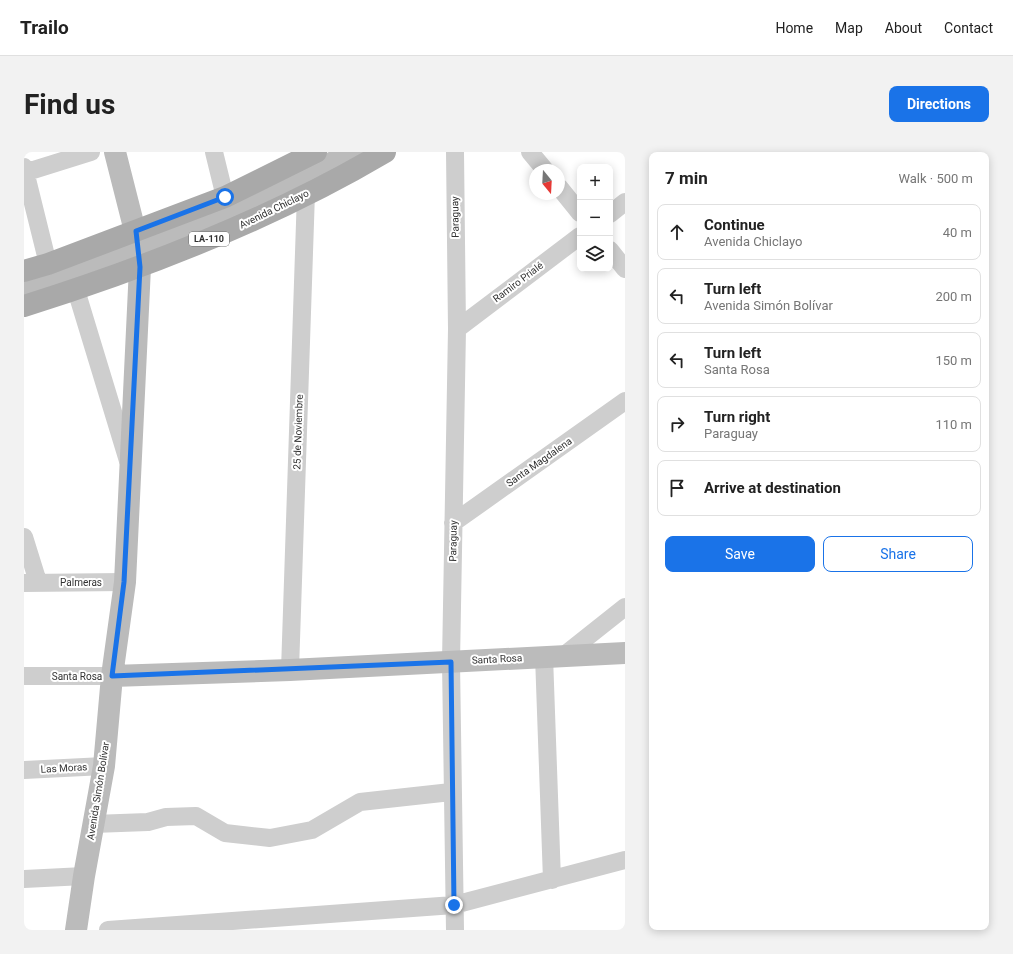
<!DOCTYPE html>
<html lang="en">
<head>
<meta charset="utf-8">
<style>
	:root { --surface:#fff; --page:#f2f2f2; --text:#222; --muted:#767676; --line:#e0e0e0; --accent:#1a73e8 }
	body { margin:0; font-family:Roboto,sans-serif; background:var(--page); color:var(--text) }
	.controls { position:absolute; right:12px; top:12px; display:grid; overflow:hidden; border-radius:8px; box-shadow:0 2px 10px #0003 }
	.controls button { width:36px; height:36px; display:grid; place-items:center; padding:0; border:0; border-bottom:1px solid var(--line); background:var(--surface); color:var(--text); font:20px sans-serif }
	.compass { position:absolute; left:505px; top:12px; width:36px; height:36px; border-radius:50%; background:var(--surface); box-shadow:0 2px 10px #0003; rotate:162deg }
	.stop { position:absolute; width:12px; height:12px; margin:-9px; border:3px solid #1a73e8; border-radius:50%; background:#fff }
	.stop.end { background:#1a73e8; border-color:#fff; box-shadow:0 1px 4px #0008 }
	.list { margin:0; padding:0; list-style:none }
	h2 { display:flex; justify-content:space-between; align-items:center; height:52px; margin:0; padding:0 16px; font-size:17px }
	h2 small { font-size:13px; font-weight:400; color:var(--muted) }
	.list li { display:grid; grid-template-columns:26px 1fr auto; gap:12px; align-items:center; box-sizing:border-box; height:56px; margin:0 8px 8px; padding:0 8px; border:1px solid var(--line); border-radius:8px }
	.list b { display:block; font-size:15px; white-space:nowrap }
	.list p { margin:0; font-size:13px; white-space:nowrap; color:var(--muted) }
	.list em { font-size:13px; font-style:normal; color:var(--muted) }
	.actions { display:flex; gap:8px; padding:12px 16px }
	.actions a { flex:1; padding:9px 0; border:1px solid var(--accent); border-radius:8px; text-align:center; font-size:14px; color:var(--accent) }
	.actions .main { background:var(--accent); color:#fff }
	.icon { flex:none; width:22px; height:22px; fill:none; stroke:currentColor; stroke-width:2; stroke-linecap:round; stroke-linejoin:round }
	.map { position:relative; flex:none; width:601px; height:778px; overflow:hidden; border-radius:8px }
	header { display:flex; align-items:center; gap:24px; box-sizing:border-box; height:56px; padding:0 20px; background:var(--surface); border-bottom:1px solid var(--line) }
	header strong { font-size:19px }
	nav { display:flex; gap:22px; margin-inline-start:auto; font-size:14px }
	.intro { display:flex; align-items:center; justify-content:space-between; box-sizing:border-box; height:96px; padding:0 24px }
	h1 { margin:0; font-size:28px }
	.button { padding:10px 18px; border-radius:8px; background:var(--accent); color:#fff; font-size:14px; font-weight:700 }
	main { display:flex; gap:24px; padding:0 24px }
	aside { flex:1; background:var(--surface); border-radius:8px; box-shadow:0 2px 10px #0003 }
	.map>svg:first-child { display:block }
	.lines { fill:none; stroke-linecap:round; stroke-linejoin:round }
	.street { stroke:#cecece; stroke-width:18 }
	.secondary { stroke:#bbb; stroke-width:22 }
	.primary { stroke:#a9a9a9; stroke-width:22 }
	.route { stroke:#1a73e8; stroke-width:5 }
	.labels { text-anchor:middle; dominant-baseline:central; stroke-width:4; stroke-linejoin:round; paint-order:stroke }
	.shield { fill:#fff; stroke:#6f6f6f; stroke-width:1 }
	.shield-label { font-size:9px; font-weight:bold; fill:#313131 }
	.street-label { font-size:10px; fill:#313131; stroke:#fff }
</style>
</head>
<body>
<header>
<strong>Trailo</strong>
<nav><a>Home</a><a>Map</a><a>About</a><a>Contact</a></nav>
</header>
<div class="intro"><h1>Find us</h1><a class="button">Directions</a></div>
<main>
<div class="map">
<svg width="601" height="778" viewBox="0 0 601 778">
	<rect width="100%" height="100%" fill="#fff"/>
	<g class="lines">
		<path class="street" d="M190,0L201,45
			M431,0L433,177L427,510L431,778
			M506,0L521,18
			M0,15L24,112
			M0,21L67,0
			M535,35L556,61
			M586,62L601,50
			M586,98L601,117
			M52,138L104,309
			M433,177L556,84
			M429,371L601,249
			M0,385L14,430
			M0,431L101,430
			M520,504L528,728
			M538,505L601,455
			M266,518L282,41
			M0,524H88
			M0,618L80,614
			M69,672L124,670L142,665L172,664L201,681L246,686L288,678L336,650L427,640
			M0,727L60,724
			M84,778L430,753L601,708"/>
		<path class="secondary" d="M0,138C115,104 223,57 328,0
			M88,524L266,518L601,501
			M52,778L60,724L80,614L88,524L101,430L116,115L111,79L91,0"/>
		<path class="primary" d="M0,119L24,112L201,45L292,0
			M0,154C124,115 248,67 361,0"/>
	</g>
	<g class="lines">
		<path class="route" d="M201,45L112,79L116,115L100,430L88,524L427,510L430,753"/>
	</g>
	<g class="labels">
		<rect class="shield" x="165" y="80" width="40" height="14" rx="3"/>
		<g class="shield-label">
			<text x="185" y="87">LA-110</text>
		</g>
		<g class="street-label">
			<text transform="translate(250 57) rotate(-26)">Avenida Chiclayo</text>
			<text transform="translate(431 65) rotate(-91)">Paraguay</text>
			<text transform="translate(494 130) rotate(-37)">Ramiro Prialé</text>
			<text transform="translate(274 280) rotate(-88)">25 de Noviembre</text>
			<text transform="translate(515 310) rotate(-35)">Santa Magdalena</text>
			<text transform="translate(429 389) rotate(-89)">Paraguay</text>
			<text x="57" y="430">Palmeras</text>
			<text transform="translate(473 507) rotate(-3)">Santa Rosa</text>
			<text x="53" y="524">Santa Rosa</text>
			<text transform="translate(40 616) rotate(-3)">Las Moras</text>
			<text transform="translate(74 639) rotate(-81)">Avenida Simón Bolívar</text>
		</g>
	</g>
</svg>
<div class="controls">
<button>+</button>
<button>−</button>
<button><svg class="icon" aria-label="layers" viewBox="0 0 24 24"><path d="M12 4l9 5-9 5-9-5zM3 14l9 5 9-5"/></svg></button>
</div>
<svg class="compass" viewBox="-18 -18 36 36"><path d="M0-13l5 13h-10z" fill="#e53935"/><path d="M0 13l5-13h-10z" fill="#767676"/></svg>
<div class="stop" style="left:201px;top:45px"></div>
<div class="stop end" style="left:430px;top:753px"></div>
</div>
<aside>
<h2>7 min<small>Walk · 500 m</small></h2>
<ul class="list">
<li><svg class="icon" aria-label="ahead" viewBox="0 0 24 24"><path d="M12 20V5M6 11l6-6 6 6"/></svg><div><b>Continue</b><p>Avenida Chiclayo</p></div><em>40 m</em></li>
<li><svg class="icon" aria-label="left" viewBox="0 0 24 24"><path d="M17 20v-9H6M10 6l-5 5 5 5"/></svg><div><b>Turn left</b><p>Avenida Simón Bolívar</p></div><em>200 m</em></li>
<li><svg class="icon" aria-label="left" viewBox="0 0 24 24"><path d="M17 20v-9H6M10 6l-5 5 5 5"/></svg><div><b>Turn left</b><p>Santa Rosa</p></div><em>150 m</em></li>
<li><svg class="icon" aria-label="right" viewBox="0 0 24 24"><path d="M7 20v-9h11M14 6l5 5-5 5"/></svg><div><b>Turn right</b><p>Paraguay</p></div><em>110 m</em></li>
<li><svg class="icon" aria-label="arrive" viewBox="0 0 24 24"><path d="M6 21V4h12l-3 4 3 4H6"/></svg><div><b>Arrive at destination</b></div></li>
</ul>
<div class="actions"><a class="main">Save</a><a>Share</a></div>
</aside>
</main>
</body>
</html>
